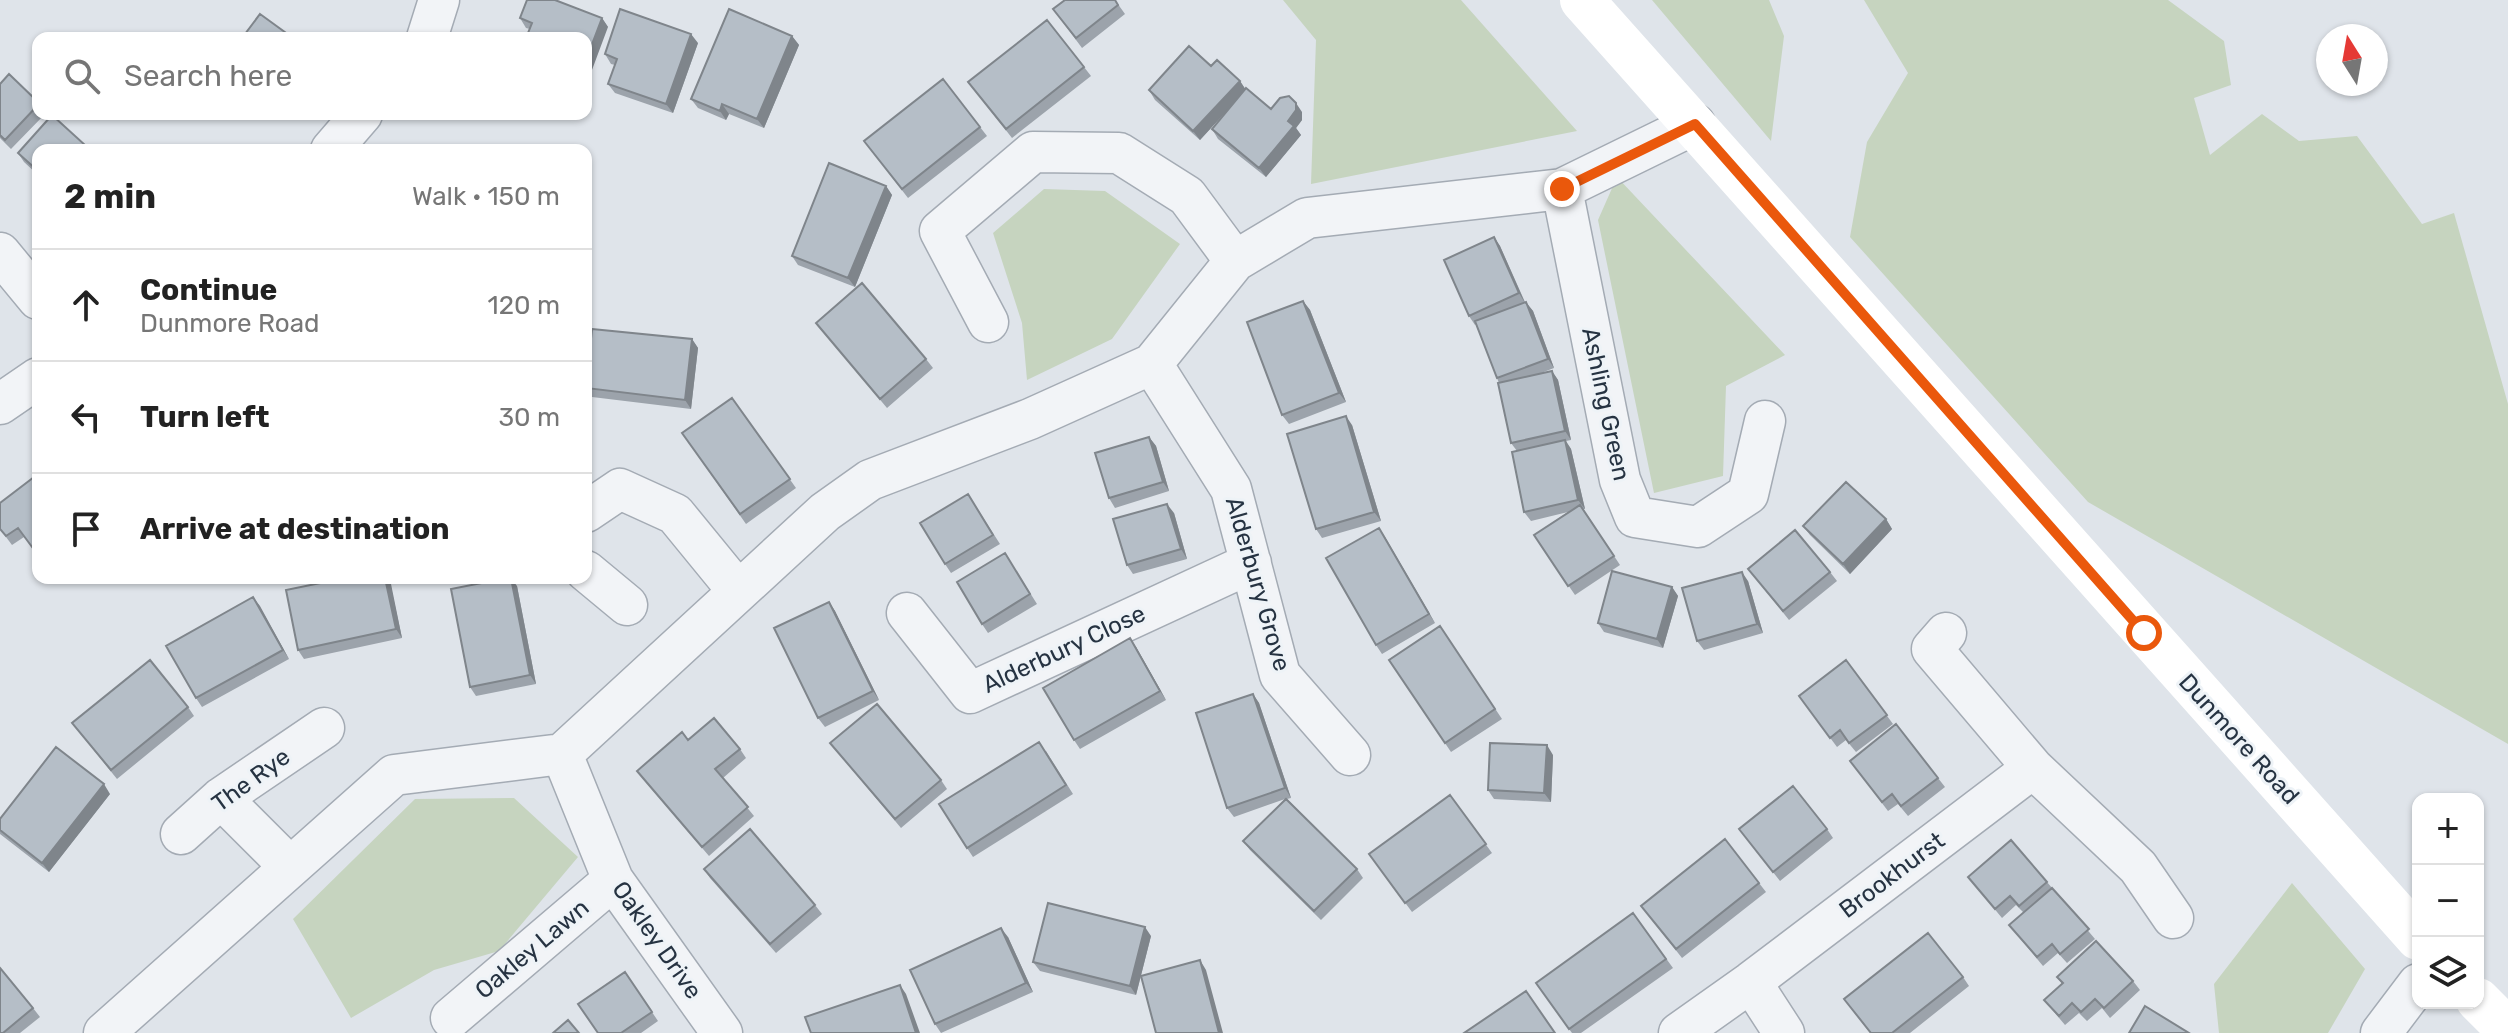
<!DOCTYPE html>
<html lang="en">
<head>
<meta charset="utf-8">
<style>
	:root { --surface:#fff; --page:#f2f2f2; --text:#222; --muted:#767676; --line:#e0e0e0 }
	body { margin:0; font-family:Rubik,sans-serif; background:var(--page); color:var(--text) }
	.controls { position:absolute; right:24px; bottom:24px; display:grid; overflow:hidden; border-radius:16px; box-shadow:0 2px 6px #0004 }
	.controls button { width:72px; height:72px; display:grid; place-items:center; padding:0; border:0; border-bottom:2px solid var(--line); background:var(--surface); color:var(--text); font:40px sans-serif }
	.compass { position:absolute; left:2316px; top:24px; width:72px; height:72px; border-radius:50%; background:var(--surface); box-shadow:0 2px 6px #0004; rotate:349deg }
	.stop { position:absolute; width:24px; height:24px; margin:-18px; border:6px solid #ea580c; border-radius:50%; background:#fff }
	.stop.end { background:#ea580c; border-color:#fff; box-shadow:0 2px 8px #0008 }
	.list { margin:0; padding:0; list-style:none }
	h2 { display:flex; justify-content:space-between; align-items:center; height:104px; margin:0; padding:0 32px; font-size:34px }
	h2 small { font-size:26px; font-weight:400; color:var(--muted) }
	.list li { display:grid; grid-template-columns:52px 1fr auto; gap:24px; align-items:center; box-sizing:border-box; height:112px; padding:0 32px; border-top:2px solid var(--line) }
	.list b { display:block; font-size:30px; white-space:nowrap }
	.list p { margin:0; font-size:26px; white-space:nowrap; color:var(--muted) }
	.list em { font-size:26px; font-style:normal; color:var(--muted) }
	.icon { flex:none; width:44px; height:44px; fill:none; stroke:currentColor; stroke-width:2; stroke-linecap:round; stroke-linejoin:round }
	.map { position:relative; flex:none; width:2508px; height:1033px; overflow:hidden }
	.search { position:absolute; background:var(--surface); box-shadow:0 2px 6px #0004; left:32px; top:32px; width:560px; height:88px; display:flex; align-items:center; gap:20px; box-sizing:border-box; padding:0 28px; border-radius:16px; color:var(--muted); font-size:30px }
	.panel { position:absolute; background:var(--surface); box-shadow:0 2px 6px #0004; left:32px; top:144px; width:560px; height:440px; border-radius:16px }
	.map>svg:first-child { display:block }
	.green { fill:#c6d4bf }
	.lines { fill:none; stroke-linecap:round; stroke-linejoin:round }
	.street-casing { stroke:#a4abb4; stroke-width:43 }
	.street { stroke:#f2f4f7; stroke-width:40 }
	.secondary { stroke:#fff; stroke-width:44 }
	.wall { fill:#9ca3ab }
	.shaded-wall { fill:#7f858b }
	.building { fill:#b5bec7; stroke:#7f858b; stroke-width:2 }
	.route { stroke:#ea580c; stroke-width:10 }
	.labels { text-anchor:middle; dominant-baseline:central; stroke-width:6; stroke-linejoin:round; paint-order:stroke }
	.street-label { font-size:24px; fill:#263342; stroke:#eef3f7 }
</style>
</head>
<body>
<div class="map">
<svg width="2508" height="1033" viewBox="0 0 2508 1033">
	<rect width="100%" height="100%" fill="#dfe4ea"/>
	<path class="green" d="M1283,0H1461L1577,131L1311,184L1316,40Z
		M1652,0H1769L1784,36L1771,141Z
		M1864,0H2168L2224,41L2231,85L2194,98L2210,155L2262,114L2299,141L2357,136L2422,224L2454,213L2508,404V744L2088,502L1850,237L1867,142L1908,73Z
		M1617,177L1785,355L1726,386L1723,476L1654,493L1598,220Z
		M1044,189L1105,191L1180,244L1112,339L1027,380L1022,323L993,233Z
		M514,798L578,857L499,951L434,970L351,1018L293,919L415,799Z
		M2292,883L2365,969L2328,1033H2219L2214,984Z"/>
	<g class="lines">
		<defs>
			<path id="street" d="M427,38L439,0
				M331,150L362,114
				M1562,189L1620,480L1635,517L1698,527L1748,494L1765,421
				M0,253L38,299
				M988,322L940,231L1033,152L1119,153L1187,196L1235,261
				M1152,364L1231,489L1280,675L1350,755
				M0,404L38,378
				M586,512L620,489L675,514L738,591
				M586,571L627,605
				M907,613L970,693L1251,563
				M1946,633L1932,649L2033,768L2138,867L2173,918
				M562,754L613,880L722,1033
				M221,798L290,867
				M181,834L221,798L324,728
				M1751,982L1784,1033
				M451,1018L613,880
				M104,1033L394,775L562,754L825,512L870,480L1030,419L1152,364L1235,261L1307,218L1562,189L1695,124
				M1679,1033L1751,982L2033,768
				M2381,1033L2418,984"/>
		</defs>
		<use href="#street" class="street-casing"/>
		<use href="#street" class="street"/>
		<path class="secondary" d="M1582,0L2418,938
			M2478,1000L2508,1030"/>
	</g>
	<path class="wall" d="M1115,0L1125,14L1082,48L1053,9Z
		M520,18H602L608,27L530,29L526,28Z
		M792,36L799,45L764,128L729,114L726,120L698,108L691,99Z
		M698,43L673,113L615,93L608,84L615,65L611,64L605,54Z
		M1211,66L1240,81L1245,89L1271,109L1302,112V120L1296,128L1301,135L1266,177L1218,139L1212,129L1231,106L1200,140L1155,100L1149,90Z
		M1084,67L1091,76L1012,138L968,82Z
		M0,84L38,102V114H45L11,149L0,138Z
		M52,115L85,145L89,150H38V175L24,162L18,153Z
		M980,127L987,136L908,198L864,141Z
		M886,186L892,195L855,287L798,265L792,256Z
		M1494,237L1500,246L1525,302L1533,311L1554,368L1541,373L1552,371L1558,380L1571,440L1566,441L1571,449L1585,509H1583L1620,565L1575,595L1534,535L1568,512L1531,521L1524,512L1517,451L1511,443L1499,383L1497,378L1476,324L1475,325L1469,316Z
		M1303,301L1310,310L1346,402L1289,424L1282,415Z
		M816,323L926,359L933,368L887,408Z
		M692,339L698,348L691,409L592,397L586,389Z
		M732,398L796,488L746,524L682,433Z
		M1352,425L1381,521L1322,538L1316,529Z
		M1149,437L1156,446L1169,491L1115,508L1109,498Z
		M38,474L24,537L12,545L0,529Z
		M968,494L1000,544L951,573L945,564Z
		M1174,513L1187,559L1133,574L1127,565Z
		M1886,519L1892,529L1850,574L1810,535L1803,526Z
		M1379,528L1435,623L1382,654L1376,645Z
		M1005,553L1037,604L988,633L982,624Z
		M1748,569L1830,572L1837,581L1789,620Z
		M345,578H389L402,638L304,659L298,650Z
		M1748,581L1763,633L1704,650L1697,641Z
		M517,586L536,684L476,696L470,687Z
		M1672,587L1678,596L1663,648L1604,632L1598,623Z
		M253,597L289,659L202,707L196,698Z
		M829,602L835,611L879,700L825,727L818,718Z
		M1440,626L1502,719L1451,752L1389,660Z
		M1136,647L1166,700L1080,749L1074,740Z
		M1846,660L1893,724L1856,752L1846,740L1837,747L1799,696Z
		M1253,694L1259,703L1291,798L1287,799L1357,869L1363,878L1321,920L1250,850L1243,841L1285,799L1234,817L1227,808Z
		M188,707L194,716L117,779L72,723Z
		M688,740L740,749L746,758L723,778L754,816L709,856L644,780L637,771Z
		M830,743L941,780L947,789L901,828Z
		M1046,751L1073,794L973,857L967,848Z
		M1553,755L1551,802L1494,799L1488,790Z
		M1850,761L1938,778L1945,787L1908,816L1898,804L1888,811Z
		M110,794L49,872L0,834V819Z
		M1450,795L1492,853L1412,912L1369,854Z
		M1739,829H1827L1833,838L1780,881Z
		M704,869L815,905L822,914L776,953L710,878Z
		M1968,877L2047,882L2095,939L2067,963L2058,953L2043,966L2009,925L2024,913L2016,905L2002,918Z
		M1759,883L1766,892L1682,958L1641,906Z
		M1633,913L1673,968L1581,1033H1572L1536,983Z
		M1151,936L1136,995L1040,971L1033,962Z
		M1008,937L1033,992L941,1033L935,1024Z
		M625,972L658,1021L641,1033H598Z
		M1963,977L1969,986L1910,1033H1870L1844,999Z
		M2057,977L2133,981L2140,990L2110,1018L2102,1008L2087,1021L2079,1013L2065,1025L2044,1000L2062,984Z
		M33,1008L40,1017L20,1033H0Z"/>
	<path class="shaded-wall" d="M602,18L608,27L586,86V60Z
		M691,34L698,43L673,113L666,104Z
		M792,36L799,45L764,128L757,119Z
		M1240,81L1246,90L1200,140L1193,131Z
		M1296,103L1302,112V120L1296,128L1301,135L1266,177L1259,168L1288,121Z
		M722,104L729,114L726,120L720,111Z
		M886,186L892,195L855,287L848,278Z
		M1494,237L1500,246L1525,303L1519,293Z
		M1303,301L1310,310L1346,402L1339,393Z
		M1526,302L1533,311L1554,368L1548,359Z
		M692,339L698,348L691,409L685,400Z
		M1552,371L1558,380L1571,440L1565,431Z
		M1346,416L1352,425L1381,521L1374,512Z
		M1149,437L1156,446L1169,491L1163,482Z
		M1565,440L1571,449L1585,509L1578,500Z
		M1167,504L1174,513L1187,559L1181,549Z
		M1886,519L1892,529L1850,574L1843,564Z
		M1379,528L1385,537L1435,623L1429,614Z
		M1742,572L1748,581L1763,633L1757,624Z
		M385,578L390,579L402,638L396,629Z
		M511,578L517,586L536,684L530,675Z
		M1672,587L1678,596L1663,648L1657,639Z
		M253,597L260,606L289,659L283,650Z
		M829,602L835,611L879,700L873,691Z
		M1130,638L1136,647L1166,700L1160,691Z
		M1253,694L1259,703L1291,798L1285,788Z
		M1547,745L1553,755L1551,802L1544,793Z
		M104,784L110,794L49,872L42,863Z
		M1145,927L1151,936L1136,995L1130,986Z
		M1001,928L1008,937L1033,992L1026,983Z
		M1200,960L1206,970L1223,1033H1219Z
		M900,985L906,994L920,1033H916Z"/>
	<path class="building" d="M527,0H555L602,18L586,60V38H526L532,23L520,18Z
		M1065,0H1115L1118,5L1076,38L1053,9Z
		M620,9L691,34L666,104L608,84L617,59L605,54Z
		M729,9L792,36L757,119L722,104L720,111L691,99Z
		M260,14L293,38H242Z
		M1047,20L1084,67L1006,129L968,82Z
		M1189,46L1211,66L1217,60L1240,81L1193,131L1149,90Z
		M9,74L38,102V105L5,140L0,135V84Z
		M943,79L980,127L902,189L864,141Z
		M1246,88L1271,109L1280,98L1289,96L1296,103V110L1288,121L1294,126L1259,168L1212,129Z
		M52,115L85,145L81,150H38V171L18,153Z
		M829,163L886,186L848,278L792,256Z
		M1494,237L1519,293L1469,316L1444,260Z
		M862,283L926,359L880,399L816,323Z
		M1303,301L1339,393L1282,415L1247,322Z
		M1526,302L1548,359L1497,378L1475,321Z
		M592,329L692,339L685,400L586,388Z
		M1552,371L1565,431L1511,443L1498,383Z
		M732,398L790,479L740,514L682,433Z
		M1346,416L1374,512L1316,529L1287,434Z
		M1149,437L1163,482L1109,498L1095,453Z
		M1565,440L1578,500L1524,512L1512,452Z
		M38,474V555L18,528L6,536L0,529V503Z
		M1846,482L1886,519L1843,564L1803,526Z
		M968,494L993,535L945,564L920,523Z
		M1167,504L1181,549L1127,565L1113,519Z
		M1580,505L1614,556L1568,586L1534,535Z
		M1379,528L1429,614L1376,645L1326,558Z
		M1795,530L1830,572L1783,611L1748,569Z
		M1005,553L1030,594L982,624L957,582Z
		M1612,571L1672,587L1657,639L1598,623Z
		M1742,572L1757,624L1697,641L1682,588Z
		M345,578H385L396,629L298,650L286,590Z
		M507,578H511L530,675L470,687L451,589Z
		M253,597L283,650L196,698L166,646Z
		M829,602L873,691L818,718L774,628Z
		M1440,626L1495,709L1445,743L1389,660Z
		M1130,638L1160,691L1074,740L1043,688Z
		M150,660L188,707L111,770L72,723Z
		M1846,660L1887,715L1849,743L1840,730L1830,738L1799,696Z
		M1253,694L1285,788L1227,808L1196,713Z
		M877,704L941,780L895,819L830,743Z
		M714,718L740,749L715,769L748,807L702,847L637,771L682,732L688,740Z
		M1896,724L1938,778L1901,806L1892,794L1882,802L1850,761Z
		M1039,742L1066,785L967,848L939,804Z
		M1490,743L1547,745L1544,793L1488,790Z
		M56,747L104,784L42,863L0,830V819Z
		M1793,786L1827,829L1773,872L1739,829Z
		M1450,795L1486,844L1405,903L1369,854Z
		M1286,799L1357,869L1314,911L1243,841Z
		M750,829L815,905L770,944L704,869Z
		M1725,839L1759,883L1676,949L1641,906Z
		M2011,840L2047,882L2019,906L2010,896L1995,909L1968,877Z
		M2052,888L2089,929L2060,954L2052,944L2037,957L2009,925Z
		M1048,903L1145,927L1130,986L1033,962Z
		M1633,913L1666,959L1569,1029L1536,983Z
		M1001,928L1026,983L935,1024L910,970Z
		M1928,933L1963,977L1892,1033H1871L1844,999Z
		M2096,941L2133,981L2104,1008L2095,999L2081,1012L2072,1003L2059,1016L2044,1000L2063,983L2057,977Z
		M1200,960L1219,1033H1156L1141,976Z
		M0,968L33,1008L3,1033H0Z
		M625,972L652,1012L621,1033H598L578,1004Z
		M900,985L916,1033H811L805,1017Z
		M1526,991L1555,1033H1464Z
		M2145,1006L2189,1033H2129Z
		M568,1020L579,1033H553Z"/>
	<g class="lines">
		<path class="route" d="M1562,189L1695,124L2144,633"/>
	</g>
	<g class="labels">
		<g class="street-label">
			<text transform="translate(1606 404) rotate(78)">Ashling Green</text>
			<text transform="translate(1258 584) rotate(74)">Alderbury Grove</text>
			<text transform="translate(1064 649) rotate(-25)">Alderbury Close</text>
			<text transform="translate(2239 739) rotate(48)">Dunmore Road</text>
			<text transform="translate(251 780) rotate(-36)">The Rye</text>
			<text transform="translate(1892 875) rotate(-37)">Brookhurst</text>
			<text transform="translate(657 940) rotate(55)">Oakley Drive</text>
			<text transform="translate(532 949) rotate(-40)">Oakley Lawn</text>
		</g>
	</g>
</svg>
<div class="controls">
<button>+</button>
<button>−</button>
<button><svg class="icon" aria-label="layers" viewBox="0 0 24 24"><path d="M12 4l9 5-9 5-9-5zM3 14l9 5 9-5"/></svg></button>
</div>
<svg class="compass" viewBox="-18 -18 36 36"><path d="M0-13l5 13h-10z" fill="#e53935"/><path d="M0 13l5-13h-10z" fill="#767676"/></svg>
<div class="stop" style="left:2144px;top:633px"></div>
<div class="stop end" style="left:1562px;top:189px"></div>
<div class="search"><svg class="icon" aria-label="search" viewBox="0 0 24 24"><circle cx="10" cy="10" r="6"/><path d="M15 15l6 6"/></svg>Search here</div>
<section class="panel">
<h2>2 min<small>Walk · 150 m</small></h2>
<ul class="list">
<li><svg class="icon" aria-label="ahead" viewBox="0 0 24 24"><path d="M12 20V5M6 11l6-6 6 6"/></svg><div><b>Continue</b><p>Dunmore Road</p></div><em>120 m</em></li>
<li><svg class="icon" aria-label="left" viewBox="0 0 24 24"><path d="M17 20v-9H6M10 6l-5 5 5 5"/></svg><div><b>Turn left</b></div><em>30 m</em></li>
<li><svg class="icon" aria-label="arrive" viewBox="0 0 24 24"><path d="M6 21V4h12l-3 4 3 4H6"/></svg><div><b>Arrive at destination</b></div></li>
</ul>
</section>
</div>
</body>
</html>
